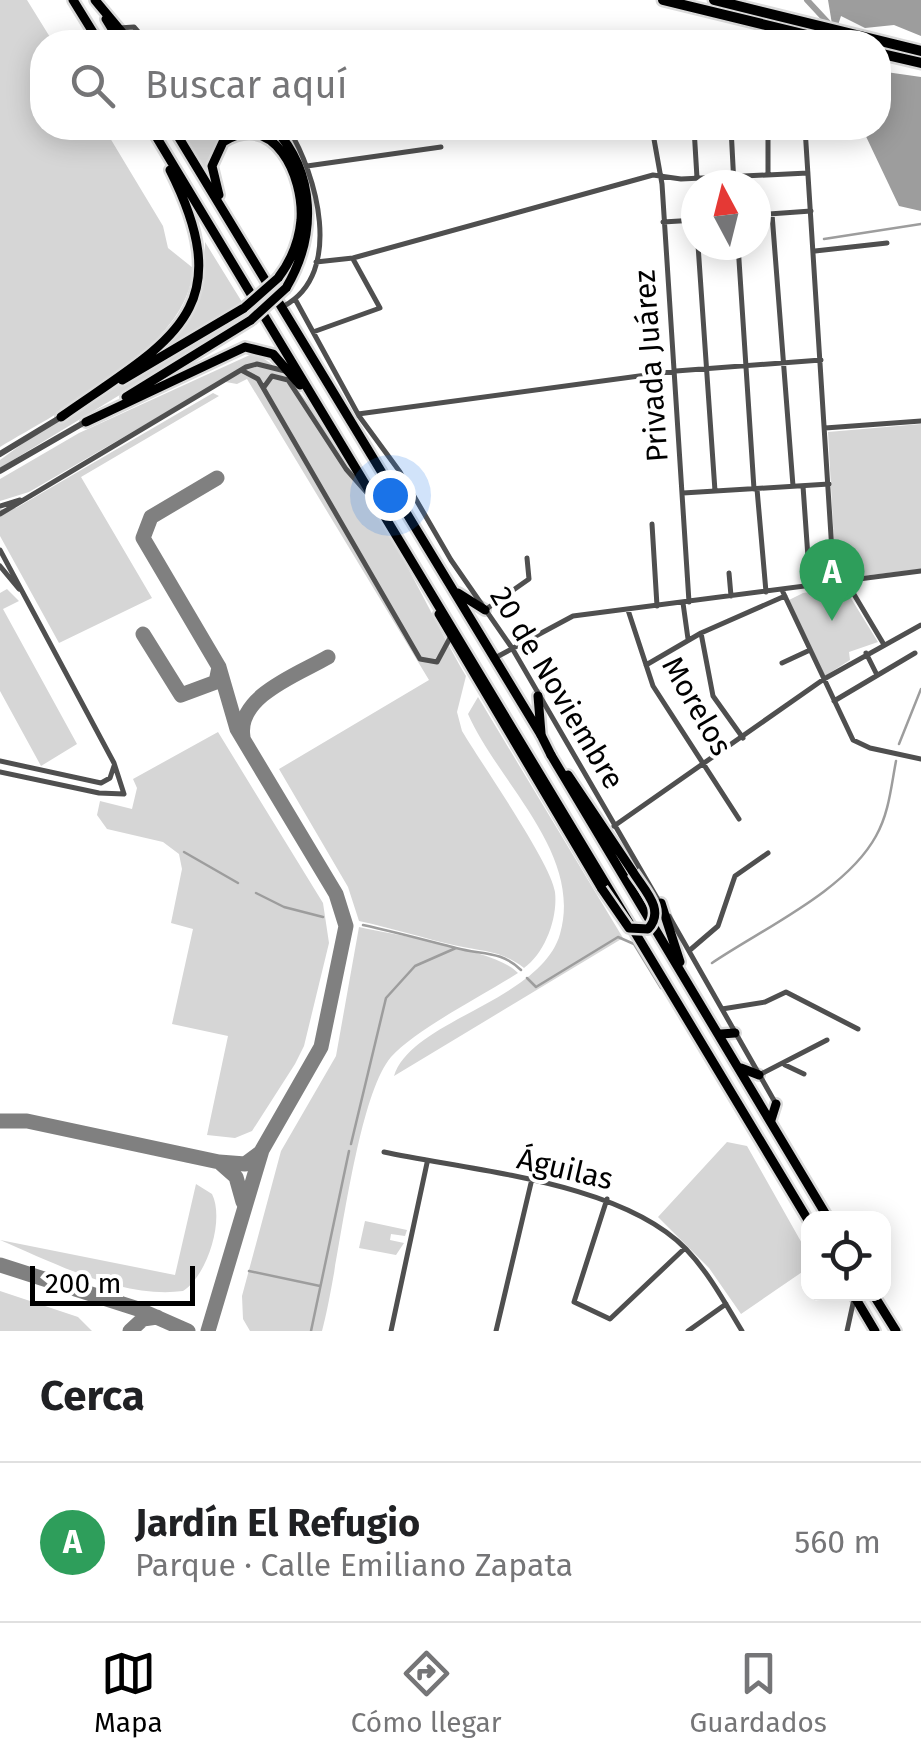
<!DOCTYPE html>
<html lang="es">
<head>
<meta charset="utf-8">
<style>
	:root { --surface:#fff; --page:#f6f6f6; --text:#202124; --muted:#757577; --line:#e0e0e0; --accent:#000 }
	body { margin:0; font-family:"Fira Sans",sans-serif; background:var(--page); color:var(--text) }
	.controls { position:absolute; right:30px; bottom:30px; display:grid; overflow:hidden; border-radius:20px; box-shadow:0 5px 25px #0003 }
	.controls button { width:90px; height:90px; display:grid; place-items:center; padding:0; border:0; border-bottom:2px solid var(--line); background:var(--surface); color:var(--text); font:50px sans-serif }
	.compass { position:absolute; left:681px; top:170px; width:90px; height:90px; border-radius:50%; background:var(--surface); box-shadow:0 5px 25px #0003; rotate:353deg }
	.scale { position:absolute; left:30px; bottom:25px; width:165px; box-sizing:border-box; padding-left:10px; border:5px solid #000; border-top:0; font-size:28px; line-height:35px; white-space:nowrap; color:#000; -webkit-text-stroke:8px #fff; paint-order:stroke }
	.you { position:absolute; left:390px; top:495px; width:35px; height:35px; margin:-25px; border:8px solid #fff; border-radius:50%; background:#1a73e8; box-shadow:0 0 0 15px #1a73e833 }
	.badge { display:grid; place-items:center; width:65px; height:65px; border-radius:50%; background:var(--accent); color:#fff; font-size:32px; font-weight:700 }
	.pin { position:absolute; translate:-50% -82px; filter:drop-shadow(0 2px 5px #0008) }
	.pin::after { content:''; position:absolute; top:52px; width:35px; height:30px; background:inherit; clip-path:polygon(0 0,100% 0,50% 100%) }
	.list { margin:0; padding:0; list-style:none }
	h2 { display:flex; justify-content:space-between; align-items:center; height:130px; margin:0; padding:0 40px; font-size:42px }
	h2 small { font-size:32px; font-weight:400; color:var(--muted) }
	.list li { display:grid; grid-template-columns:65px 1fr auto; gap:30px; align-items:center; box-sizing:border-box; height:160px; padding:0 40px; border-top:2px solid var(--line) }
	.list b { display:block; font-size:38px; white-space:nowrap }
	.list p { margin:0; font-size:32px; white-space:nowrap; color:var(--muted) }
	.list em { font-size:32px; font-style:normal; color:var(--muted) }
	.icon { flex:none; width:55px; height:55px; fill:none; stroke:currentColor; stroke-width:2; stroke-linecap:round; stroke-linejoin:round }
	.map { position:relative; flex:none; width:921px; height:1331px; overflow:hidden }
	.search { position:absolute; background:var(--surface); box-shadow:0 5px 25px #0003; left:30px; right:30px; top:30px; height:110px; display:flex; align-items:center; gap:25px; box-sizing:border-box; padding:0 35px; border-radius:40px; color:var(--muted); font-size:38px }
	.sheet { height:290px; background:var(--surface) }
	nav { display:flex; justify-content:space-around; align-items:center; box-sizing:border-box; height:140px; border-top:2px solid var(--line); background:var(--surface); font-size:28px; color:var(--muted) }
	nav a { display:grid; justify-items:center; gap:5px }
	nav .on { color:var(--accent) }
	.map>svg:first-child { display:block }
	.green { fill:#d6d6d6 }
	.water { fill:#9d9d9d }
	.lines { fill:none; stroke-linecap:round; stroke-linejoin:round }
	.stream { stroke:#9d9d9d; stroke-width:2.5 }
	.canal { stroke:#9d9d9d; stroke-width:6 }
	.taxiway { stroke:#808080; stroke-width:15 }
	.primary-casing { stroke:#dbdbdb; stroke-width:14 }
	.trunk-casing { stroke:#dbdbdb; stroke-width:14 }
	.motorway-casing { stroke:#dbdbdb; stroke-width:15 }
	.minor { stroke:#4f4f4f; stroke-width:5 }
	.tertiary { stroke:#4f4f4f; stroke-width:6 }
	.primary { stroke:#000; stroke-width:9 }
	.trunk { stroke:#000; stroke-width:9 }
	.motorway { stroke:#000; stroke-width:10 }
	.trunk-bridge-casing { stroke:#dbdbdb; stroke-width:14; stroke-linecap:butt }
	.trunk-bridge { stroke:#000; stroke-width:9 }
	.labels { text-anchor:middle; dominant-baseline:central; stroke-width:8; stroke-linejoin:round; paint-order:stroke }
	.street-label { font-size:30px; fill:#000; stroke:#fff }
</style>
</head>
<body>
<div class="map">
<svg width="921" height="1331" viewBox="0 0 921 1331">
	<rect width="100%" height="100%" fill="#fff"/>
	<path class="green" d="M0,0H27L53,42H42V128H104L163,226L168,248L193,268C190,346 60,411 0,447Z
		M178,128H268L273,132C237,131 212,130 207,175Z
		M205,242L242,302L144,361C184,327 206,296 205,242Z
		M242,311L246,318L0,468V460L33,436Z
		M252,354C316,368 429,615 466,676L457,712L462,731C481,763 551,863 555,892C558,918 545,953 524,968C500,950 485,952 458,946C426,939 392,928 359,921L348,887L279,769L429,680L247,379L237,384L220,381L29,492L0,501V479L79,433Z
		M213,393L219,396L81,477L152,598L59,643L0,536V509L16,508Z
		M921,424V569L836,579L828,432Z
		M844,587L878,642L849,652L850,660L825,676L789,600L803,593Z
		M7,589L19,601L3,609L77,744L41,766L0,691V593Z
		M478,697L623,938L394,1076C411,1020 541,1001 560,934C583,853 499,784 468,714Z
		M218,732L323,903L329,943L304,1046L295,1064L252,1131L235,1138L207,1135L228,1036L172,1024L193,929L171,923L182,869L179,854L163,842L107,829L97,815L100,801L132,809L137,788L133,779Z
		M359,927C394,935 498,950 518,973C485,994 415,1030 391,1057C355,1100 339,1269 322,1331H250L243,1319L242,1296L281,1151L336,1056Z
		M727,1142L747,1146L808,1254V1268L741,1314L709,1268L658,1217Z
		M196,1184L212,1194C225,1220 207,1276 183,1291C123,1299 54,1263 0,1240L175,1275Z
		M365,1221L407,1230L405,1236L391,1234L390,1240L404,1243L396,1255L359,1248Z
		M0,1291L78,1317L92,1331H0Z"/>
	<path class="water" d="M828,0H921V36L894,25L865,28L841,16L838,25L844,42H835Z
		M879,71L921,77V211L899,206L862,128H878Z"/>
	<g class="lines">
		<path class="stream" d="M824,239L921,224
			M899,744L921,689
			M184,852L238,883
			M256,893L284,907L323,917
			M363,925C395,932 425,940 456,948C481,955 501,950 521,970
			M712,963C762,929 846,891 876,836C889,813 891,787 896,761
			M527,978L536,987L618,937L634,944L661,988
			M351,1144L386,998L415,966L456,948
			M249,1271L320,1286
			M311,1331L349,1151"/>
		<path class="canal" d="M807,0L833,28"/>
		<path class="taxiway" d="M143,634L181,695L216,682L219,667
			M243,737C236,696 299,674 328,657
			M0,1121H27L219,1162
			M243,1202L236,1177L219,1162L245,1164L261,1152
			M0,1265L138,1309L188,1331
			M130,1331L143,1319L157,1317
			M208,1331L262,1150L321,1047L346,926L336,894L237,729L219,667L143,538L151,517L217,478"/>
		<defs>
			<path id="primary" d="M541,735L551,755
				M721,1034L735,1033
				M741,1068L759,1075
				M771,1120L776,1104"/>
			<path id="trunk" d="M73,0L99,42
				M95,0L130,42
				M106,19L120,42
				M151,128L808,1220
				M173,128L541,735
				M274,128C316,173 317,236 286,288
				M219,195L212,166L223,142C274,110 304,176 301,220C299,242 291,261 278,278
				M122,380L244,308
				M126,397L251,320
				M61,417C169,341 242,313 170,170
				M86,422L245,347L273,354L300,385
				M458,593L485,610
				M439,614L602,889
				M538,696L541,733
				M551,755L828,1218
				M568,775L633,872
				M661,903L680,962
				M853,1294L875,1331
				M873,1294L896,1331"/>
			<path id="motorway" d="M663,0L836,42
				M714,0L921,51
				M878,53L921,63"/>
		</defs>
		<use href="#primary" class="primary-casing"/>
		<use href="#trunk" class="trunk-casing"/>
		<use href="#motorway" class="motorway-casing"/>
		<path class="minor" d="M119,28L134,27L147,42
			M704,42H718
			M652,128L662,184L689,602
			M694,128L697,178
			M731,128L734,185
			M768,128V174
			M805,128L834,583
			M307,166L441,147
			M772,214L793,486
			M756,215L811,211
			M663,222L696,220
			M698,245L715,491
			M738,245L754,489
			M815,251L887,243
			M316,262L353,258L653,175L681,179L808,173
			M295,299L359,416L400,472L451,560L512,648L660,903
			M284,306C345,273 316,173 288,128
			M313,332L380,308L353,259
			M241,370L258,379L420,659L437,662L451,636
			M264,387L272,376L288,380L346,469L369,495
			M358,414L676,371L821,360
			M825,428L921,421
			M803,486L810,586
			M757,489L766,592
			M683,493L829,484
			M0,506L20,500
			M0,514L246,367L257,364L285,371
			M652,524L657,606
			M0,550L114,763L124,794L99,793L0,772
			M0,566L19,589
			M729,573L731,596
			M846,581L883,643
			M782,590L853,740L870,748L921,759
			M683,603L688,639
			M485,610L529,579L527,558
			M628,610L653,686L739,819
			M701,633L713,696L743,738
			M866,653L877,675
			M493,659L573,616L921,571
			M782,663L810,650
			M646,665L701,633L785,596
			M834,701L915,653
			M0,761L101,783L110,778L114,766
			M614,826L824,679L921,625
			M669,916L776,1104
			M690,950L718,926L735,876L768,853
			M722,1009L765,1002L786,992L858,1029
			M785,1065L804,1074
			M759,1075L827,1040
			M384,1152C473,1171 621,1182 686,1249C709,1273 725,1303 742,1331
			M607,1199L574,1302L610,1319L685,1248
			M391,1331L427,1163
			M496,1331L531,1183
			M688,1331L726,1304
			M847,1331L854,1299"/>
		<path class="tertiary" d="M0,454L61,417
			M0,471L85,422"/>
		<use href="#primary" class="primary"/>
		<use href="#trunk" class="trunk"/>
		<use href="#motorway" class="motorway"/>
		<defs>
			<path id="trunk-bridge" d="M244,308L278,278
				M251,320L286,288
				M602,889L629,928L648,929C666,910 644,890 633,872"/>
		</defs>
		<use href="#trunk-bridge" class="trunk-bridge-casing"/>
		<use href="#trunk-bridge" class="trunk-bridge"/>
	</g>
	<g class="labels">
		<g class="street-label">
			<text transform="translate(651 366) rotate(-94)">Privada Juárez</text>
			<text transform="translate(557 688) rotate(59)">20 de Noviembre</text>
			<text transform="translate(697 706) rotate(60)">Morelos</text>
			<text transform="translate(565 1169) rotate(13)">Águilas</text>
		</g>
	</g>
</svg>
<div class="controls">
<button><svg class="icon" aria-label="locate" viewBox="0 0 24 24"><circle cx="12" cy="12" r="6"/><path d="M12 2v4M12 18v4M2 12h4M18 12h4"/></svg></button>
</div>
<svg class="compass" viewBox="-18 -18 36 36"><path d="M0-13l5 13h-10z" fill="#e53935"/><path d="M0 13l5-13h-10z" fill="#757577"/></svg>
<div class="scale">200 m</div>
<div class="you"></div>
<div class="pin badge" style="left:832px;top:621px;background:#2e9e5b">A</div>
<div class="search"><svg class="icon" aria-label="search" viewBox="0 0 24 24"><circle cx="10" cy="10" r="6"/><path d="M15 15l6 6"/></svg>Buscar aquí</div>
</div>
<section class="sheet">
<h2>Cerca<small></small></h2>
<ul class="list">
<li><span class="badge" style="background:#2e9e5b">A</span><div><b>Jardín El Refugio</b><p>Parque · Calle Emiliano Zapata</p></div><em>560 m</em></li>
</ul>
</section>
<nav>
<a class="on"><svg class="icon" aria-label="map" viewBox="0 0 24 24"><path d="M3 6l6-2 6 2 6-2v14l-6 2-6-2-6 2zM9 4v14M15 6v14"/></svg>Mapa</a>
<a><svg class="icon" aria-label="directions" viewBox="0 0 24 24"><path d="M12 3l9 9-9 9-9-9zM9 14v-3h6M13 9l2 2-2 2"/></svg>Cómo llegar</a>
<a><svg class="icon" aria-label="saved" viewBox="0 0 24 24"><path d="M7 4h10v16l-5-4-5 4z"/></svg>Guardados</a>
</nav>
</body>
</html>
